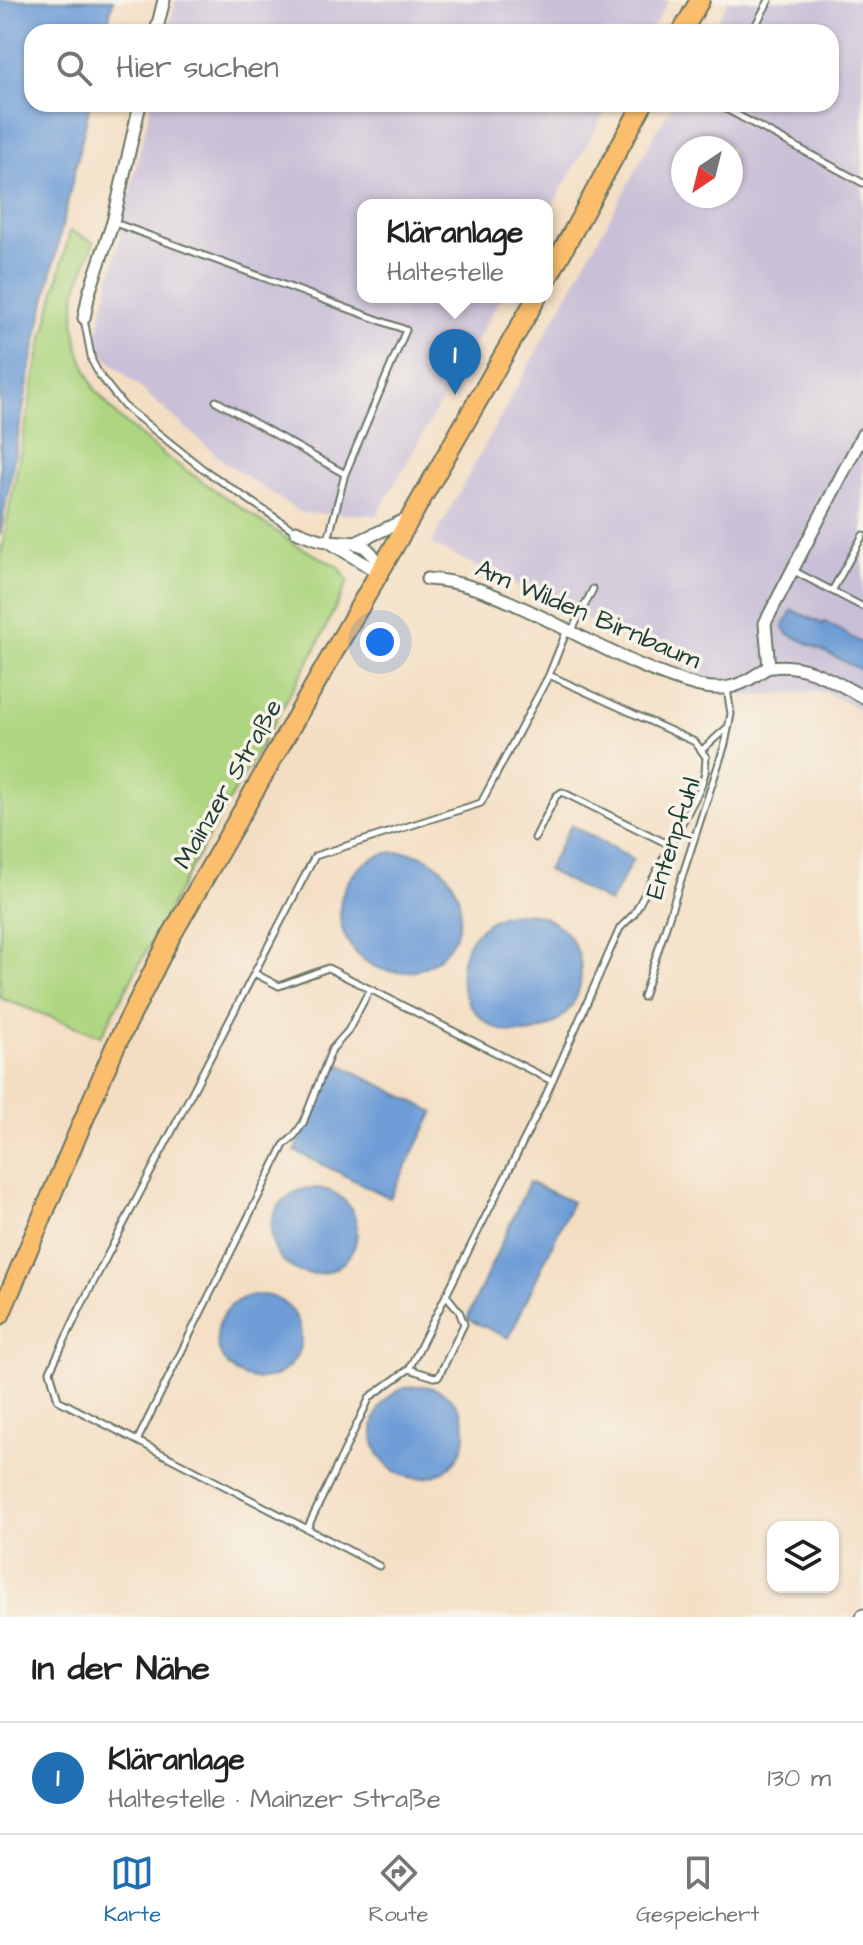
<!DOCTYPE html>
<html lang="de">
<head>
<meta charset="utf-8">
<style>
	:root { --surface:#fff; --page:#f6f6f6; --text:#222; --muted:#767676; --line:#e0e0e0; --accent:#1f6fb2 }
	body { margin:0; font-family:"Architects Daughter",sans-serif; background:var(--page); color:var(--text) }
	.controls { position:absolute; right:24px; bottom:24px; display:grid; overflow:hidden; border-radius:16px; box-shadow:0 2px 6px #0004 }
	.controls button { width:72px; height:72px; display:grid; place-items:center; padding:0; border:0; border-bottom:2px solid var(--line); background:var(--surface); color:var(--text); font:40px sans-serif }
	.compass { position:absolute; left:671px; top:136px; width:72px; height:72px; border-radius:50%; background:var(--surface); box-shadow:0 2px 6px #0004; rotate:215deg }
	.you { position:absolute; left:380px; top:642px; width:28px; height:28px; margin:-20px; border:6px solid #fff; border-radius:50%; background:#1a73e8; box-shadow:0 0 0 12px #1a73e833 }
	.badge { display:grid; place-items:center; width:52px; height:52px; border-radius:50%; background:var(--accent); color:#fff; font-size:26px; font-weight:700 }
	.pin { position:absolute; translate:-50% -66px; filter:drop-shadow(0 2px 4px #0008) }
	.pin::after { content:''; position:absolute; top:42px; width:28px; height:24px; background:inherit; clip-path:polygon(0 0,100% 0,50% 100%) }
	.popup { position:absolute; left:357px; top:199px; width:196px; height:104px; box-sizing:border-box; display:grid; place-content:center; border-radius:16px; background:var(--surface); filter:drop-shadow(0 2px 6px #0005); font-size:26px; white-space:nowrap; color:var(--muted) }
	.popup b { font-size:30px; color:var(--text) }
	.popup::after { content:''; position:absolute; left:50%; top:100%; margin-left:-16px; border:16px solid transparent; border-top-color:var(--surface) }
	.list { margin:0; padding:0; list-style:none }
	h2 { display:flex; justify-content:space-between; align-items:center; height:104px; margin:0; padding:0 32px; font-size:34px }
	h2 small { font-size:26px; font-weight:400; color:var(--muted) }
	.list li { display:grid; grid-template-columns:52px 1fr auto; gap:24px; align-items:center; box-sizing:border-box; height:112px; padding:0 32px; border-top:2px solid var(--line) }
	.list b { display:block; font-size:30px; white-space:nowrap }
	.list p { margin:0; font-size:26px; white-space:nowrap; color:var(--muted) }
	.list em { font-size:26px; font-style:normal; color:var(--muted) }
	.icon { flex:none; width:44px; height:44px; fill:none; stroke:currentColor; stroke-width:2; stroke-linecap:round; stroke-linejoin:round }
	.map { position:relative; flex:none; width:863px; height:1617px; overflow:hidden }
	.search { position:absolute; background:var(--surface); box-shadow:0 2px 6px #0004; left:24px; right:24px; top:24px; height:88px; display:flex; align-items:center; gap:20px; box-sizing:border-box; padding:0 28px; border-radius:24px; color:var(--muted); font-size:30px }
	.sheet { height:216px; background:var(--surface) }
	nav { display:flex; justify-content:space-around; align-items:center; box-sizing:border-box; height:112px; border-top:2px solid var(--line); background:var(--surface); font-size:22px; color:var(--muted) }
	nav a { display:grid; justify-items:center; gap:4px }
	nav .on { color:var(--accent) }
	.map>svg:first-child { display:block }
	.industrial { fill:#c9bfd7; fill-rule:evenodd }
	.green { fill:#aed680; stroke:#668a5a; stroke-width:2 }
	.water { fill:#6e9dd7; stroke:#466d86; stroke-width:2 }
	.lines { fill:none; stroke-linecap:round; stroke-linejoin:round }
	.service-casing { stroke:#6a7566; stroke-width:9 }
	.minor-casing { stroke:#6a7566; stroke-width:15 }
	.primary-casing { stroke:#6a7566; stroke-width:22 }
	.service { stroke:#fff; stroke-width:5 }
	.minor { stroke:#fff; stroke-width:11 }
	.primary { stroke:#fabe6d; stroke-width:18 }
	.labels { text-anchor:middle; dominant-baseline:central; stroke-width:7; stroke-linejoin:round; paint-order:stroke }
	.street-label { font-size:26px; fill:#1f3d34; stroke:#f7f3e8 }
</style>
</head>
<body>
<div class="map">
<svg width="863" height="1617" viewBox="0 0 863 1617">
	<rect width="100%" height="100%" fill="#f7f3e8"/>
	<filter id="ink" filterUnits="userSpaceOnUse"><feTurbulence type="fractalNoise" baseFrequency=".0125" numOctaves="2"/><feDisplacementMap in="SourceGraphic" scale="16" xChannelSelector="R" yChannelSelector="G"/><feConvolveMatrix kernelMatrix="1 2 1 2 8 2 1 2 1" color-interpolation-filters="sRGB"/></filter>
	<filter id="wash" filterUnits="userSpaceOnUse"><feTurbulence type="fractalNoise" baseFrequency=".006" numOctaves="4" result="noise"/><feDisplacementMap in="SourceGraphic" scale="32" xChannelSelector="R" yChannelSelector="G"/><feGaussianBlur stdDeviation="1.8" result="paint"/><feColorMatrix in="noise" values="0 0 0 0 0 0 0 0 0 0 0 0 0 0 0 0 0 1.4 0 .05"/><feComposite in="paint" operator="in"/></filter>
	<g filter="url(#wash)">
		<rect width="100%" height="100%" fill="#f4dec3"/>
		<path class="industrial" d="M176,0H669L650,32H168Z
			M729,0H863V711L823,691L745,696L431,544L672,104H831V32H711ZM683,148H731V196H683Z
			M151,104H610L547,215V205H363V297H501L377,515L301,513L222,460L94,347Z"/>
		<path class="green" d="M70,231L94,242L76,291L74,321L78,348L94,388L118,417L165,456L296,545L339,567L348,581L315,650L188,873L101,1036L0,998V558L39,355Z"/>
		<path class="water" d="M0,0H113L106,32H32V104H90L33,354L0,536Z
			M792,610L823,624L825,622L863,644V671L787,633L783,627Z
			M571,825L633,859L610,903L547,870Z
			M340 912a60 60 0 1 1 120 0a60 60 0 1 1-120 0Z
			M461 973a60 60 0 1 1 120 0a60 60 0 1 1-120 0Z
			M339,1064L434,1112L390,1198L295,1151Z
			M529,1182L572,1202L509,1338L467,1319Z
			M271 1231a43 43 0 1 1 86 0a43 43 0 1 1-86 0Z
			M217 1337a42 42 0 1 1 84 0a42 42 0 1 1-84 0Z
			M373 1432a46 46 0 1 1 92 0a46 46 0 1 1-92 0Z"/>
	</g>
	<g filter="url(#ink)">
		<g class="lines">
			<defs>
				<path id="service" d="M752,32L769,0
					M717,104L863,183
					M115,223L406,330L345,474L328,540
					M84,319L92,361L100,376L124,406L203,469L295,531
					M216,401L345,474
					M794,571L863,607
					M832,591L863,535
					M572,630L593,589
					M703,749L729,726
					M535,838L556,796L562,792L670,845
					M254,973L279,986L328,968L552,1081
					M643,997L725,744L731,714L727,689
					M409,1369L434,1377L439,1376L464,1324L459,1311L446,1295
					M137,1441L284,1145L294,1136L303,1123L332,1049L348,1031L370,989
					M307,1529L370,1397L409,1369L542,1104L620,928L634,914L700,789L705,773L706,757L695,742L549,675
					M379,1566L58,1400L50,1371L80,1308L315,856L481,803L549,675L567,630"/>
				<path id="minor" d="M156,32L164,0
					M84,318L89,293L113,222L140,104
					M296,531C306,535 317,540 328,541C359,544 363,538 382,568
					M328,541L379,573
					M355,543L409,518
					M427,579C464,581 493,594 525,609C583,636 637,670 699,686C721,691 737,688 756,675C761,672 766,667 772,667C805,662 835,682 863,697
					M769,667L765,623L863,434
					M862,1617L863,1615"/>
				<path id="primary" d="M682,32L700,0
					M547,279L643,104
					M0,1315L114,1049L171,936L537,297"/>
			</defs>
			<use href="#service" class="service-casing"/>
			<use href="#minor" class="minor-casing"/>
			<use href="#primary" class="primary-casing"/>
			<use href="#service" class="service"/>
			<use href="#minor" class="minor"/>
			<use href="#primary" class="primary"/>
		</g>
	</g>
	<g class="labels">
		<g class="street-label">
			<text transform="translate(588 614) rotate(23)">Am Wilden Birnbaum</text>
			<text transform="translate(228 784) rotate(-60)">Mainzer Straße</text>
			<text transform="translate(673 838) rotate(-72)">Entenpfuhl</text>
		</g>
	</g>
</svg>
<div class="controls">
<button><svg class="icon" aria-label="layers" viewBox="0 0 24 24"><path d="M12 4l9 5-9 5-9-5zM3 14l9 5 9-5"/></svg></button>
</div>
<svg class="compass" viewBox="-18 -18 36 36"><path d="M0-13l5 13h-10z" fill="#e53935"/><path d="M0 13l5-13h-10z" fill="#767676"/></svg>
<div class="you"></div>
<div class="pin badge" style="left:455px;top:395px">1</div>
<div class="popup"><b>Kläranlage</b>Haltestelle</div>
<div class="search"><svg class="icon" aria-label="search" viewBox="0 0 24 24"><circle cx="10" cy="10" r="6"/><path d="M15 15l6 6"/></svg>Hier suchen</div>
</div>
<section class="sheet">
<h2>In der Nähe<small></small></h2>
<ul class="list">
<li><span class="badge">1</span><div><b>Kläranlage</b><p>Haltestelle · Mainzer Straße</p></div><em>130 m</em></li>
</ul>
</section>
<nav>
<a class="on"><svg class="icon" aria-label="map" viewBox="0 0 24 24"><path d="M3 6l6-2 6 2 6-2v14l-6 2-6-2-6 2zM9 4v14M15 6v14"/></svg>Karte</a>
<a><svg class="icon" aria-label="directions" viewBox="0 0 24 24"><path d="M12 3l9 9-9 9-9-9zM9 14v-3h6M13 9l2 2-2 2"/></svg>Route</a>
<a><svg class="icon" aria-label="saved" viewBox="0 0 24 24"><path d="M7 4h10v16l-5-4-5 4z"/></svg>Gespeichert</a>
</nav>
</body>
</html>
